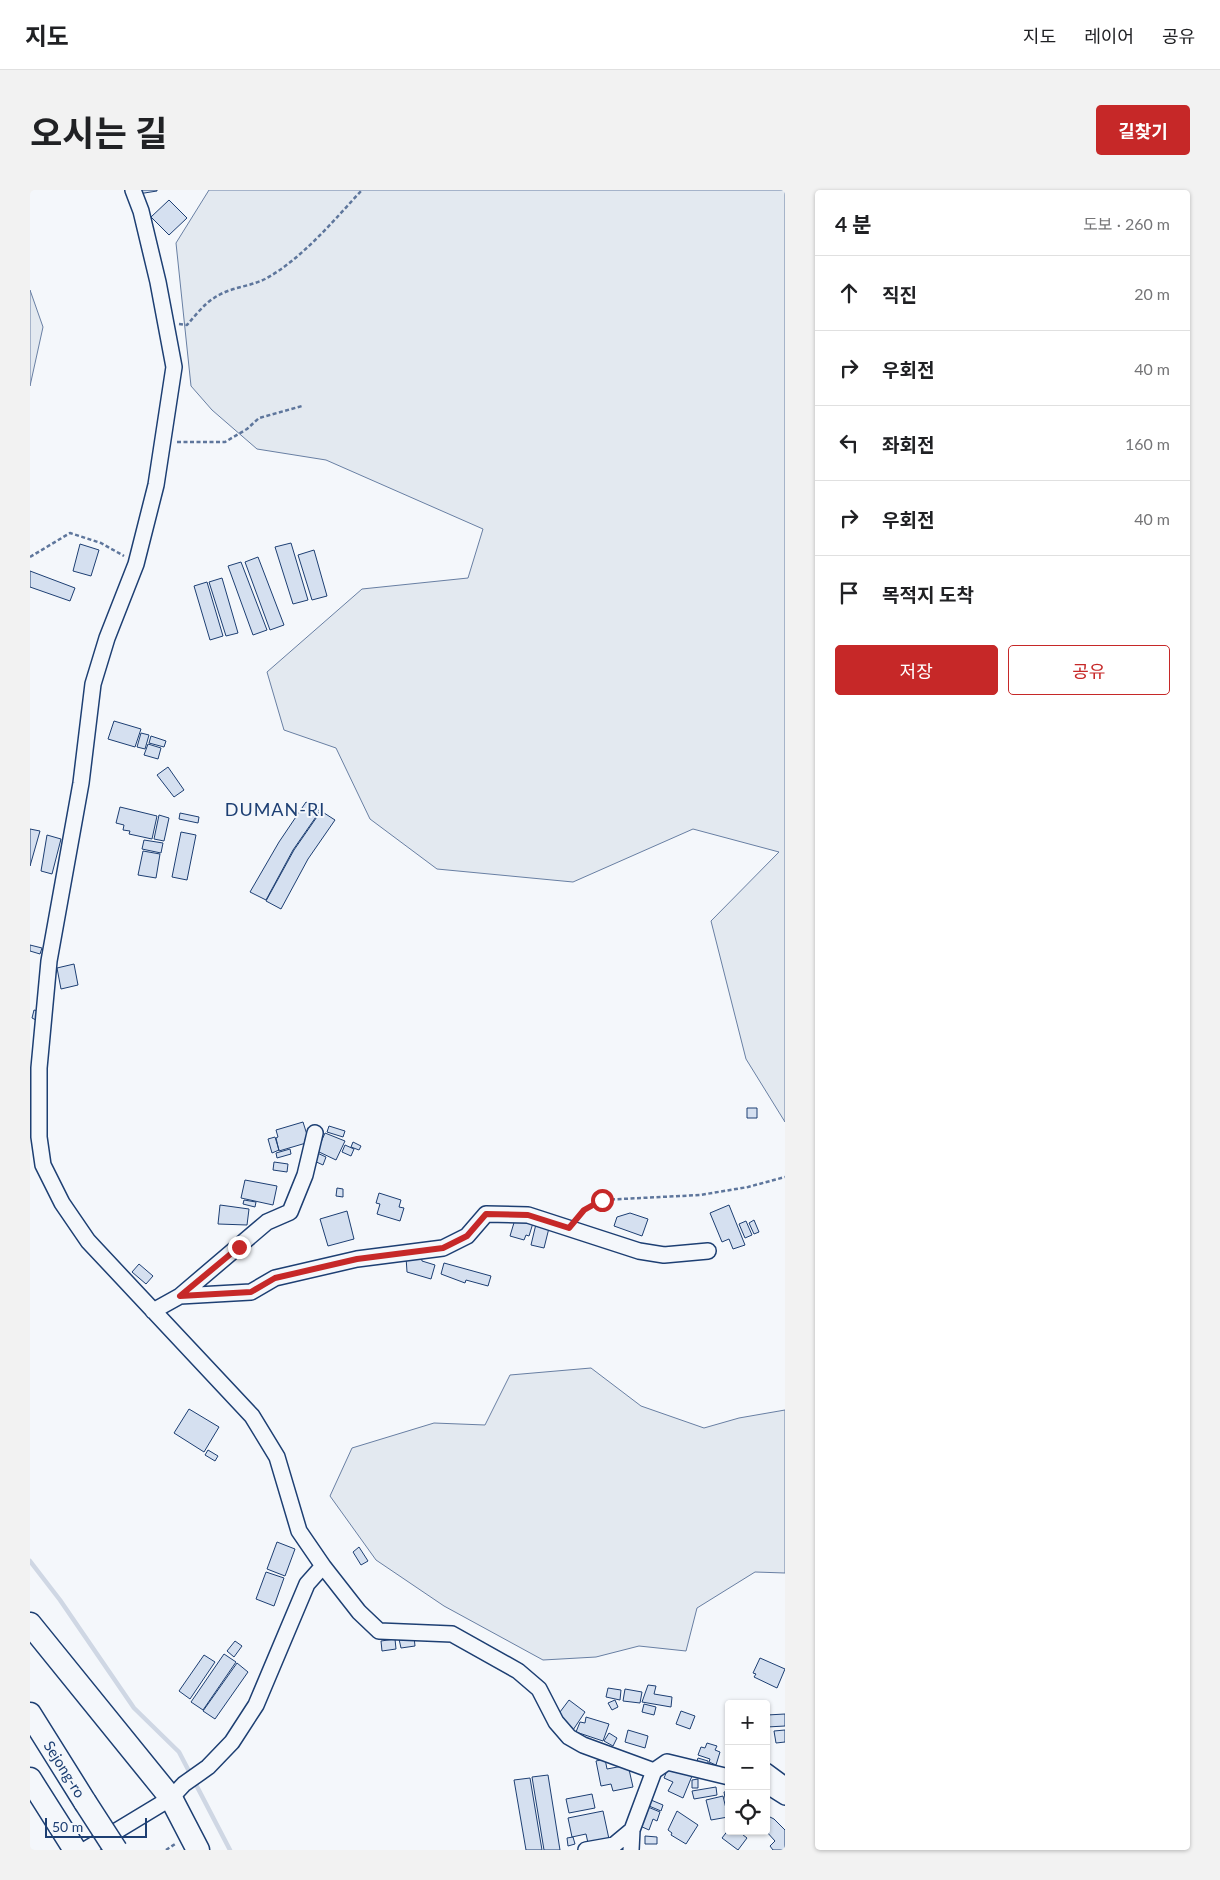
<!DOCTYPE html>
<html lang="ko">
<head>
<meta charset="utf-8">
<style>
	:root { --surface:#fff; --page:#f2f2f2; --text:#202124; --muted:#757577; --line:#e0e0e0; --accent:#c62828 }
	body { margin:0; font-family:Lato,"Noto Sans KR",sans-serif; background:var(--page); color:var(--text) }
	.controls { position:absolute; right:15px; bottom:15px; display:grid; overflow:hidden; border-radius:5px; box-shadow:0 1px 4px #0004 }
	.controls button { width:45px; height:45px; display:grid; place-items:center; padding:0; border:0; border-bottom:1px solid var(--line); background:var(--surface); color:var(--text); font:25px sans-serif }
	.scale { position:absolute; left:15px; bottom:12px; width:102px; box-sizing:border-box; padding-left:5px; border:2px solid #1d3f73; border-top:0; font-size:14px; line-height:18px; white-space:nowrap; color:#1d3f73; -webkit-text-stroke:4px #f4f7fb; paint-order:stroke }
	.stop { position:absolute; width:15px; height:15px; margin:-11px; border:4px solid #c62828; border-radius:50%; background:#fff }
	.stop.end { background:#c62828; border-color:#fff; box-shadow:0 1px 5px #0008 }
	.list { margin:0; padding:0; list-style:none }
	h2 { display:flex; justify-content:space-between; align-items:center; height:65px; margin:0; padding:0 20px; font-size:21px }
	h2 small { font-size:16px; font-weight:400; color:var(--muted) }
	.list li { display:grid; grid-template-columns:32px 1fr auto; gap:15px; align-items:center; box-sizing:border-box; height:75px; padding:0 20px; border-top:1px solid var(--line) }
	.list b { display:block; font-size:19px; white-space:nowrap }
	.list em { font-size:16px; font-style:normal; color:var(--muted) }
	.actions { display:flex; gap:10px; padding:15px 20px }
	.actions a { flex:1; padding:11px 0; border:1px solid var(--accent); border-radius:5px; text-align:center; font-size:18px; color:var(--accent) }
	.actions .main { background:var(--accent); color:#fff }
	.icon { flex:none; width:28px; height:28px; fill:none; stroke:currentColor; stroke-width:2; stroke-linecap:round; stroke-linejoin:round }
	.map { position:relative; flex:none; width:755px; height:1660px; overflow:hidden; border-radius:5px }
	header { display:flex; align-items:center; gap:30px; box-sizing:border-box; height:70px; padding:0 25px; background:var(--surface); border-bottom:1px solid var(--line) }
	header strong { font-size:24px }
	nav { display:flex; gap:28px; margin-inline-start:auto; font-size:18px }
	.intro { display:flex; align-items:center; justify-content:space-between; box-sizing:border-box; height:120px; padding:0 30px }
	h1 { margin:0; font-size:35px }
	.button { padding:12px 22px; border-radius:5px; background:var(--accent); color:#fff; font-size:18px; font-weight:700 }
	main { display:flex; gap:30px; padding:0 30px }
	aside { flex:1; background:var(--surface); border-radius:5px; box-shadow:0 1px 4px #0004 }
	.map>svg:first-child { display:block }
	.green { fill:#e3e9f0; stroke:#687fa3 }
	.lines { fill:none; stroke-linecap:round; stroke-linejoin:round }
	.stream { stroke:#cfd7e4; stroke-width:4.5 }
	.building { fill:#d5e0f0; stroke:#1d3f73 }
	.minor-casing { stroke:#1d3f73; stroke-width:18 }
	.highway-casing { stroke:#1d3f73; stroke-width:25 }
	.path { stroke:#5e769c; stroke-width:2.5; stroke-dasharray:4 2.5; stroke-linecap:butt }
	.minor { stroke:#f4f7fb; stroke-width:15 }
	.highway { stroke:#f4f7fb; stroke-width:22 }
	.highway-bridge-casing { stroke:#1d3f73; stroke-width:25; stroke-linecap:butt }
	.highway-bridge { stroke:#f4f7fb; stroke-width:22 }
	.route { stroke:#c62828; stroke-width:6 }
	.labels { text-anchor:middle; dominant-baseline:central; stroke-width:4; stroke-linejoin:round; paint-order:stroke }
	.street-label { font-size:15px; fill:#1d3f73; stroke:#f4f7fb }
	.quarter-label { font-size:18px; letter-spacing:1px; fill:#1d3f73; stroke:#f4f7fb }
</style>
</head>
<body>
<header>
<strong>지도</strong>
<nav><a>지도</a><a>레이어</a><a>공유</a></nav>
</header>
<div class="intro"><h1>오시는 길</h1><a class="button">길찾기</a></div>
<main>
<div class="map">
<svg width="755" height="1660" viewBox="0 0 755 1660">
	<rect width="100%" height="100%" fill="#f4f7fb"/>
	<path class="green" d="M179,0H755V932L716,869L681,731L749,662L663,639L543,692L407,679L340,629L306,558L254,540L237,482L332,399L438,388L453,339L296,270L227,259L182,220L161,196L146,53Z
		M0,100L13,137L0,196Z
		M561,1178L611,1216L674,1238L709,1228L755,1220V1383L725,1382L667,1418L656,1461L609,1456L566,1467L513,1470L414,1416L346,1370L300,1306L322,1258L404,1233L455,1235L480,1185Z"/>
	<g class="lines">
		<path class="stream" d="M0,1371L30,1410L104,1518L149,1562L200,1660"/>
	</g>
	<path class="building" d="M107,0H127V1L108,4Z
		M139,10L157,28L139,45L121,27Z
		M261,353L278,410L263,414L245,357Z
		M50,354L69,360L61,386L43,381Z
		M284,360L297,406L282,410L268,365Z
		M228,367L254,435L240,440L215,372Z
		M211,372L237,440L223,445L198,376Z
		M0,381L45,398L40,411L0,397Z
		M192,388L208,443L196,446L179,392Z
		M177,392L193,446L180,450L164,396Z
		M84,531L111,539L105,557L78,549Z
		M111,543L119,545L115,559L107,557Z
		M121,546L136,551L134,557L119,553Z
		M118,554L131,558L128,569L114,565Z
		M138,577L154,600L144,607L127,585Z
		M276,612L290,621L263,660L236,710L220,702L249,652Z
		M90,617L127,626L122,649L99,644L100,641L93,640L94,635L86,633Z
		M291,621L305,630L278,669L251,719L236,711L264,660Z
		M150,623L169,627L168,633L149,629Z
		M129,625L139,628L134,651L124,649Z
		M0,639L10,641L0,676Z
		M151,642L166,645L157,690L142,687Z
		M17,645L31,649L22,684L11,681Z
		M114,650L133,653L131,663L112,659Z
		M113,661L130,664L126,688L108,685Z
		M0,755L12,758L10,764L0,761Z
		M44,774L48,795L31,799L27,778Z
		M4,820L8,821L6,830L2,828Z
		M717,918H727V928H717Z
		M273,932L278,948L275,949L276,953L249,961L246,948L248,947L246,940Z
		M299,936L315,941L313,947L297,942Z
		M295,943L315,951L306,970L287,961Z
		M245,947L249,960L242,963L238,949Z
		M323,952L331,956L329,960L321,957Z
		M315,955L324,959L321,966L312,962Z
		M260,959L261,964L247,968L246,963Z
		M285,962L296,967L293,975L282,970Z
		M244,972L258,974L257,982L243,980Z
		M215,990L247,996L243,1015L211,1008Z
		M307,998L313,999V1007L306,1006Z
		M349,1003L371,1010L369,1017L374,1018L370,1031L347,1024L350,1014L346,1013Z
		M214,1010L226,1012L225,1017L213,1014Z
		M190,1015L219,1019L217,1035L188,1034Z
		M699,1015L715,1055L703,1059L699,1049L692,1052L680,1023Z
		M317,1021L324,1049L298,1056L290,1029Z
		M600,1023L618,1029L612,1046L584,1036L587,1027Z
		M486,1026L503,1033L499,1046L496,1045L494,1050L480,1046Z
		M724,1030L729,1042L724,1044L719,1033Z
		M716,1031L722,1045L715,1048L709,1034Z
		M506,1034L519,1038L514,1058L501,1055Z
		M391,1066L392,1071L405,1075L401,1089L377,1082L376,1067Z
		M414,1073L461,1086L458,1096L436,1090L435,1093L411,1084Z
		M109,1074L123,1086L116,1094L102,1082Z
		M159,1219L189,1237L174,1262L144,1243Z
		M178,1260L188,1266L185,1271L175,1265Z
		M247,1352L265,1359L255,1386L237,1379Z
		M329,1357L338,1371L331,1375L323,1362Z
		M236,1382L254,1388L244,1416L226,1409Z
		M384,1447L385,1456L371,1458L369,1449Z
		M365,1449L366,1459L352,1461L351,1451Z
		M205,1451L212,1456L204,1467L197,1461Z
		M194,1464L206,1472L173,1520L161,1512Z
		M174,1465L185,1472L160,1509L149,1501Z
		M730,1468L755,1479L747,1498L724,1487L726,1484L723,1483Z
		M207,1473L218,1482L185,1529L173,1521Z
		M618,1495L626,1496L624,1504L642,1507L641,1517L612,1512Z
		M578,1498L591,1500L590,1510L576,1507Z
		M595,1499L612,1502L610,1513L593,1511Z
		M539,1510L555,1522L543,1540L532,1532L530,1522Z
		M585,1510L588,1517L582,1520L578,1513Z
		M614,1514L626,1517L624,1525L612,1522Z
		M651,1521L665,1526L660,1539L646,1534Z
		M755,1524V1536L737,1537V1525Z
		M556,1527L579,1534L573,1551L546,1542L550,1532L555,1533Z
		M598,1540L618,1546L615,1558L595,1552Z
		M755,1540V1552L746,1553L744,1541Z
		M579,1543L587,1548L583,1556L574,1551Z
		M677,1553L687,1556L685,1560L690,1562L686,1575L679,1572L680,1569L668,1565L671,1557L675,1558Z
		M668,1568L678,1571V1573L682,1575L681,1579L666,1574Z
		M575,1569L577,1579L598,1575L603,1597L583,1601L581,1594L571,1596L566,1571Z
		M639,1576L662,1586L653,1608L638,1601L643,1592L634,1588Z
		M518,1585L530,1660H514L502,1587Z
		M500,1588L512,1660H496L484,1590Z
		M668,1589V1598H662V1590Z
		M686,1597L687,1605L664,1609L662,1601Z
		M699,1601V1619H697L694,1602Z
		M562,1604L565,1618L539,1623L536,1609Z
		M693,1606L698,1627L681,1630L676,1610Z
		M621,1610L633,1615L631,1621L619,1616Z
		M618,1617L630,1622L627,1631L623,1629L619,1640L610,1636Z
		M573,1621L579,1649L558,1653L556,1644L542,1647L538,1628Z
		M647,1621L668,1635L656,1654L641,1645L642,1643L638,1640Z
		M736,1625L744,1629L755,1640V1660H743L740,1656L745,1651L736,1641Z
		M699,1639V1641H708L717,1648L708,1660L692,1648Z
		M615,1646L627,1647V1654H615Z
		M543,1647L545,1654L538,1656L537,1648Z"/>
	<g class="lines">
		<defs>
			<path id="minor" d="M150,1106L221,1102L245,1088L327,1069L413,1058L437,1046L456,1024L498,1025L609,1061L634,1065L678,1061
				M123,1121L150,1106L237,1032L260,1022L275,985L285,943
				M293,1376L329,1422L349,1441L422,1444L488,1481L509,1499L526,1532L539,1547L553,1555L624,1581L637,1572L699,1587
				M736,1581L755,1595
				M736,1595L755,1607
				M55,1660L141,1608L154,1594L178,1577L202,1552L226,1515L277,1394L293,1376L269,1341L247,1267L222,1226L58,1051L32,1013L13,975L9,947V878L19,771L51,593L63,494L77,448L106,374L126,295L144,177L128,92L111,21L103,0
				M556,1660L584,1655L602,1640
				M601,1660L602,1640L624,1581"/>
			<path id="highway" d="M0,1434L141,1608L168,1660
				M0,1524L55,1612
				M0,1589L45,1660"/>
		</defs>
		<use href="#minor" class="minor-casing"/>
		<use href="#highway" class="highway-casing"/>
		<path class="path" d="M149,134L157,135C165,126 174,114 184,108C200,97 219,97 235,89C271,70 305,29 332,0
			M147,252H195L217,239L229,228L272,216
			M0,367L40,343L71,353L94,366
			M548,1027L554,1020L571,1010L670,1005L718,997L755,987
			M136,1660L145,1654"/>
		<use href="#minor" class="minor"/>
		<use href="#highway" class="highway"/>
		<defs>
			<path id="highway-bridge" d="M55,1612L86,1660"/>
		</defs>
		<use href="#highway-bridge" class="highway-bridge-casing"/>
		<use href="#highway-bridge" class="highway-bridge"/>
	</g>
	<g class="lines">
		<path class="route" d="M209,1057L150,1106L221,1102L245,1088L327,1069L413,1058L437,1046L456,1024L498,1025L539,1038L554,1020L572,1010"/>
	</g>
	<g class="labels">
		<g class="street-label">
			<text transform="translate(35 1579) rotate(58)">Sejong-ro</text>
		</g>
		<g class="quarter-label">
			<text x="245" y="619">DUMAN-RI</text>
		</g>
	</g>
</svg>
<div class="controls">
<button>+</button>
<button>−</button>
<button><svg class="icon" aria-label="locate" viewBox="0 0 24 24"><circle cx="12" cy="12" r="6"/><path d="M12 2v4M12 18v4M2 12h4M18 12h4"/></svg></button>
</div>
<div class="scale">50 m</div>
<div class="stop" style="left:572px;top:1010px"></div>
<div class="stop end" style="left:209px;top:1057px"></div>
</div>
<aside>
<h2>4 분<small>도보 · 260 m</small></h2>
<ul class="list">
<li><svg class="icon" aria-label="ahead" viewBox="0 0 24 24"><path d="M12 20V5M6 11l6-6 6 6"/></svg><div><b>직진</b></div><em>20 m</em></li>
<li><svg class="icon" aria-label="right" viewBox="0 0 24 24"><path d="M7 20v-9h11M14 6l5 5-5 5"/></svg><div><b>우회전</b></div><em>40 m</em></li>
<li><svg class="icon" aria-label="left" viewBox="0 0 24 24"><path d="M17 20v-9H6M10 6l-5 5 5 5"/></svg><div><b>좌회전</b></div><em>160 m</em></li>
<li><svg class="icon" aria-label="right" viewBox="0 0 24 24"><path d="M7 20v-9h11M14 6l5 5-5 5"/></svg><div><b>우회전</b></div><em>40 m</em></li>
<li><svg class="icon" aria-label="arrive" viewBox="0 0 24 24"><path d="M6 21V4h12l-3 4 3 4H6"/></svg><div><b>목적지 도착</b></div></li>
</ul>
<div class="actions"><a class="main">저장</a><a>공유</a></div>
</aside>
</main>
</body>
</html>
